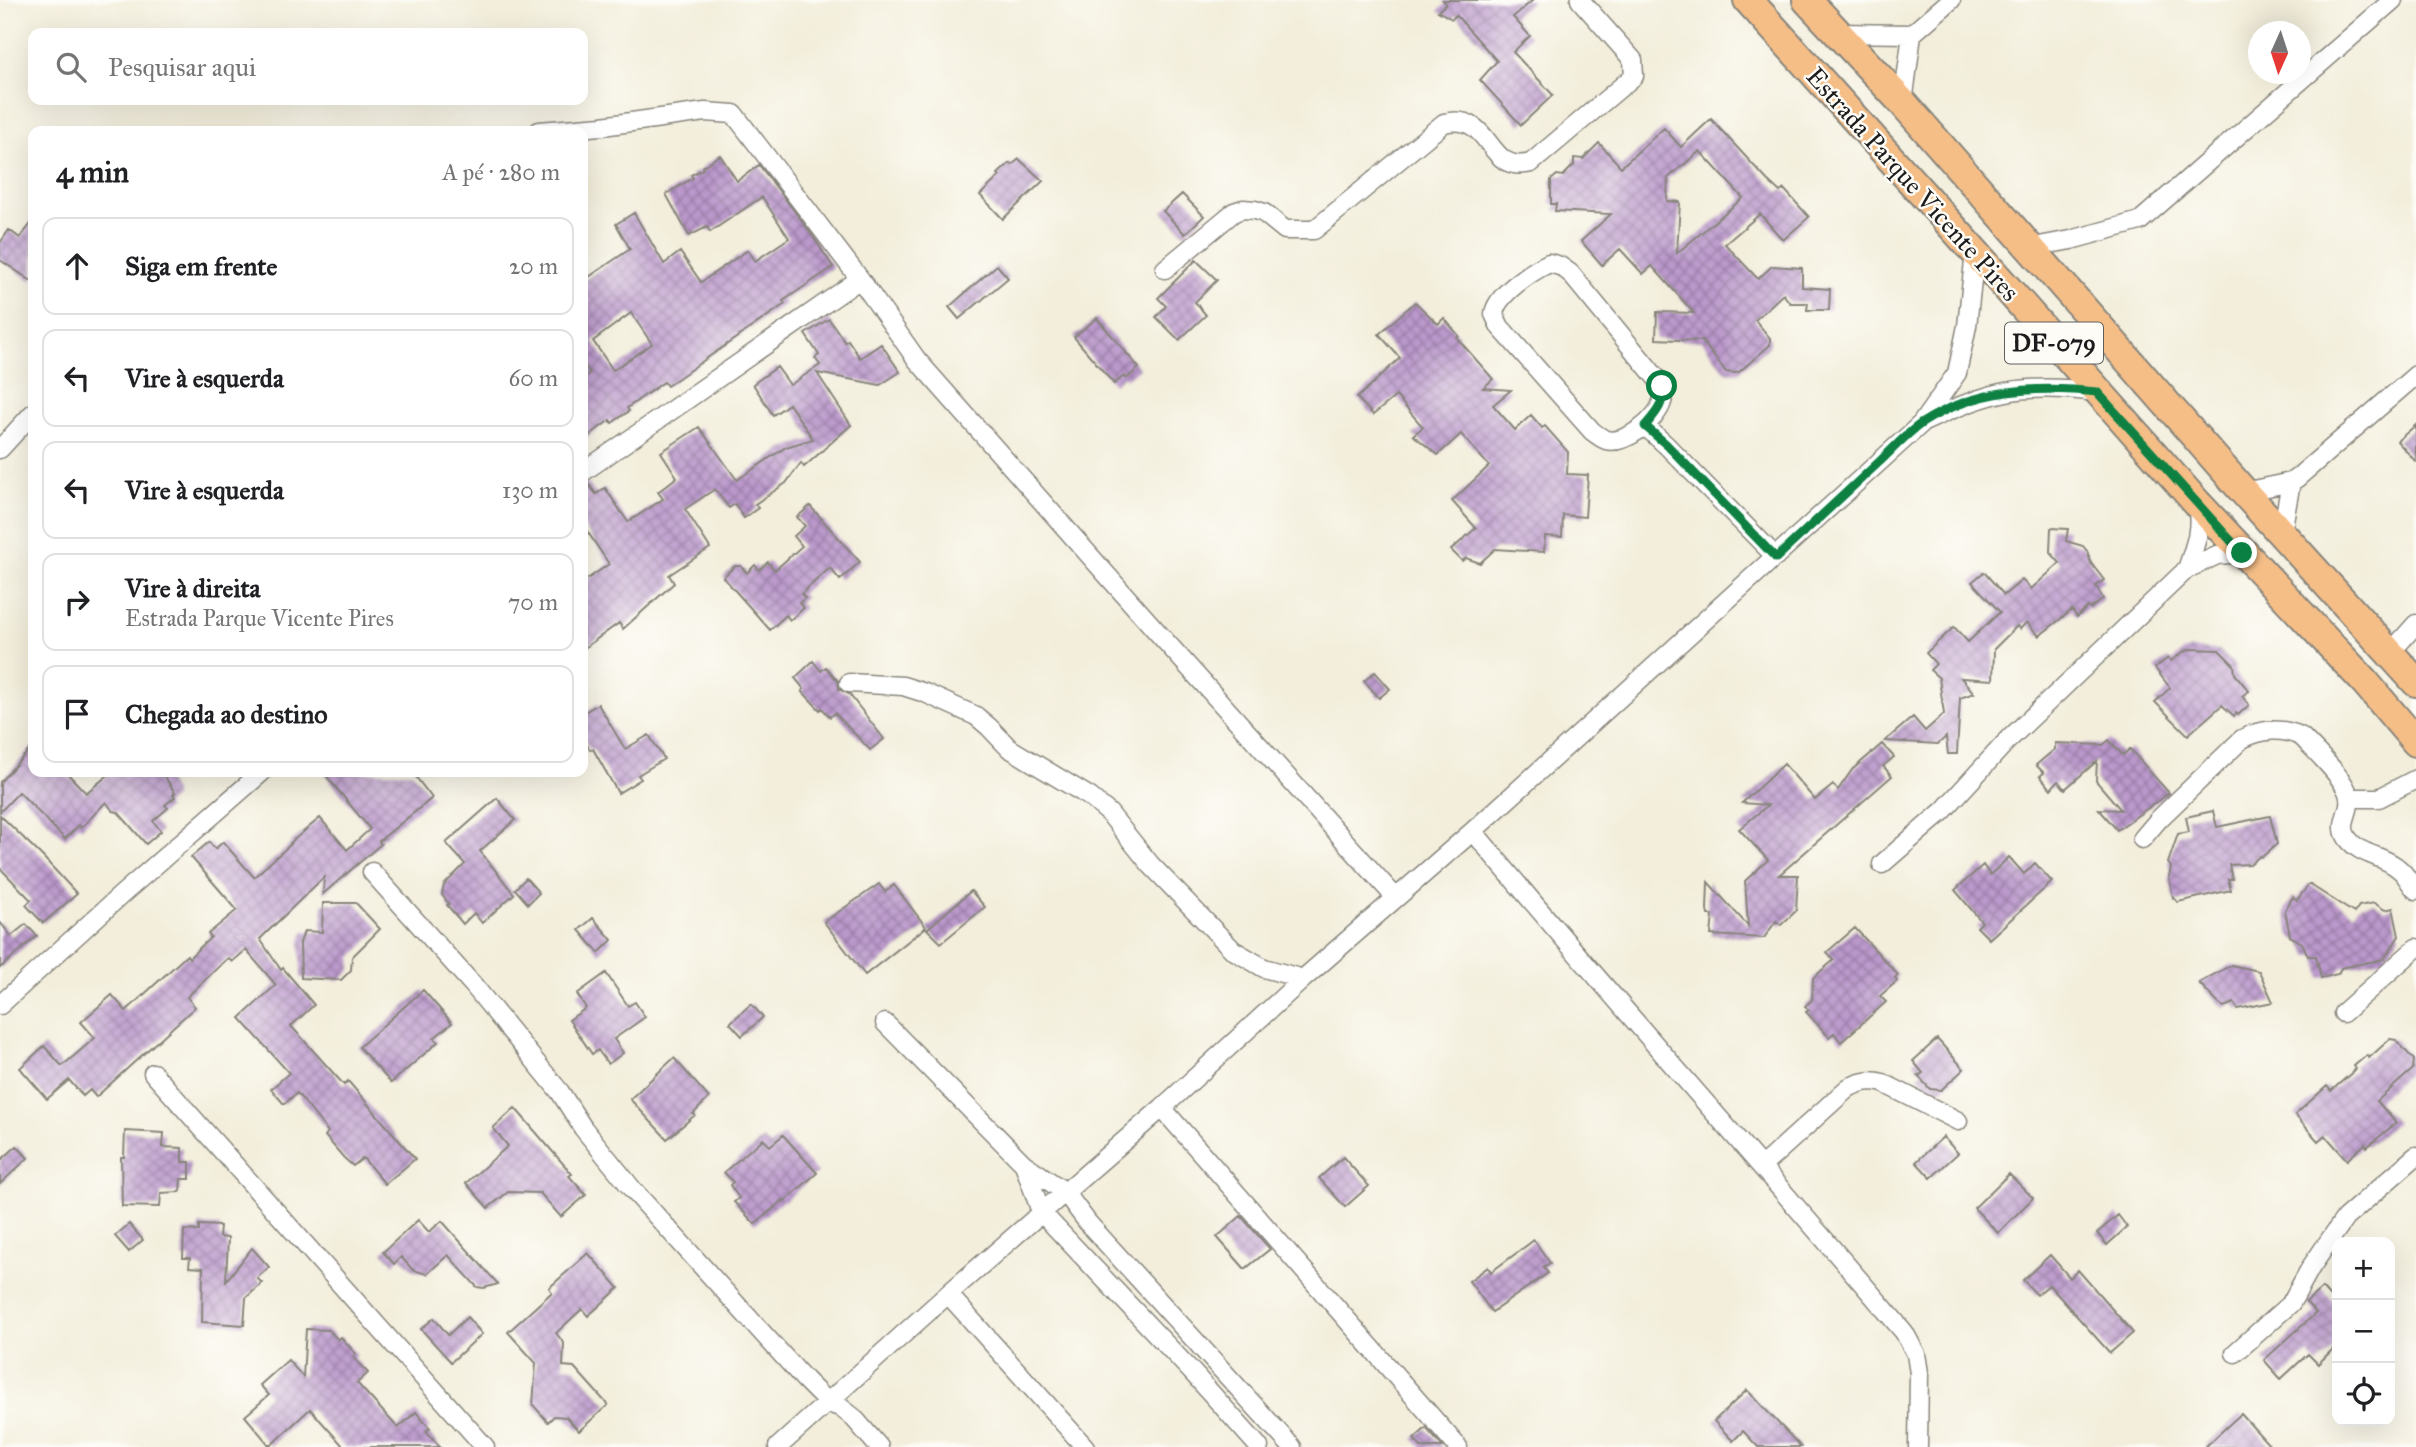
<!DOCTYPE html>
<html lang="pt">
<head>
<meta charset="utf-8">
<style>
	:root { --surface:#fff; --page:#f6f6f6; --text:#202124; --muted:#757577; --line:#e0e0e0 }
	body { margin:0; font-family:"IM FELL Great Primer",serif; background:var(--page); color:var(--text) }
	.controls { position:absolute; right:21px; bottom:21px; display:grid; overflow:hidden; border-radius:14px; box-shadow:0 7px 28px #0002 }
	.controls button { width:63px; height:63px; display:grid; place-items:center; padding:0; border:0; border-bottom:2px solid var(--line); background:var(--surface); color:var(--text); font:35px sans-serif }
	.compass { position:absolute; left:2248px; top:21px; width:63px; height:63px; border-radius:50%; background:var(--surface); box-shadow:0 7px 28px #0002; rotate:183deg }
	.stop { position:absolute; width:21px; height:21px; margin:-16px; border:5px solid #0b8043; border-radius:50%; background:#fff }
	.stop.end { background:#0b8043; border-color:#fff; box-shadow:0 2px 7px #0008 }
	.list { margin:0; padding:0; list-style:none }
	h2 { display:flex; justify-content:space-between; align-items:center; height:91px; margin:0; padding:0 28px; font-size:30px }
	h2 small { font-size:23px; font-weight:400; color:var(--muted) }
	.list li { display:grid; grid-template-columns:46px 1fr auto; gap:21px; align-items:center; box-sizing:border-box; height:98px; margin:0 14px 14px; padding:0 14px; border:2px solid var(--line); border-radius:14px }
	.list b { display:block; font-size:26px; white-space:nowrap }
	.list p { margin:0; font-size:23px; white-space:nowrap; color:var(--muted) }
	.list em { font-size:23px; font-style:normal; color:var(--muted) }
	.icon { flex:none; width:38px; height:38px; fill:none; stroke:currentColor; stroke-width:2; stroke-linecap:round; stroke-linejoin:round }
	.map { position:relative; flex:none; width:2416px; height:1447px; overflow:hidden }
	.search { position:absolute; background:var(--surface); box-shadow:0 7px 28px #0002; left:28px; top:28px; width:560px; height:77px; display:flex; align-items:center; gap:18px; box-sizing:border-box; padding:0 24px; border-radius:14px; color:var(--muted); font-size:26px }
	.panel { position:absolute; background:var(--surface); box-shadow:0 7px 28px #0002; left:28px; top:126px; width:560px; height:651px; border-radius:14px }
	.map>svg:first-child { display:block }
	.building { fill:url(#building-cross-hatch); fill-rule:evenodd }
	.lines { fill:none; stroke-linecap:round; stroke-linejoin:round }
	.minor-casing { stroke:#88857c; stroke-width:21 }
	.primary-casing { stroke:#88857c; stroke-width:32 }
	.minor { stroke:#fff; stroke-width:18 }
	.primary { stroke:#f6be87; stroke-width:28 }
	.route { stroke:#0b8043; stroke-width:9 }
	.labels { text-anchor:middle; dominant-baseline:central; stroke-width:5; stroke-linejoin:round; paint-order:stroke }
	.shield { fill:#fdfcf7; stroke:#605f5e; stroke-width:2 }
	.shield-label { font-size:24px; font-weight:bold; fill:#1c1c1c }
	.street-label { font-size:26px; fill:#1c1c1c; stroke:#fdfcf7 }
</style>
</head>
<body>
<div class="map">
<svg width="2416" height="1447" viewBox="0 0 2416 1447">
	<defs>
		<pattern id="building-cross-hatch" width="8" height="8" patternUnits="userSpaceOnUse" patternTransform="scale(1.75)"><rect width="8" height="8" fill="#b9c"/><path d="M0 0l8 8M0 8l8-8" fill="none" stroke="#977ca5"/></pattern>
	</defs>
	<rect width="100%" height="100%" fill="#fdfcf7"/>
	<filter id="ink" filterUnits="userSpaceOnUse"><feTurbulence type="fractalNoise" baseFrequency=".0143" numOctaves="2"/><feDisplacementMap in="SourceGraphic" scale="14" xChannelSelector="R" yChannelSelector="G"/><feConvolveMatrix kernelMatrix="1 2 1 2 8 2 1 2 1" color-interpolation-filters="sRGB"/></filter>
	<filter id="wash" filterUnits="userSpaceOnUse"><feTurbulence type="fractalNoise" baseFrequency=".00686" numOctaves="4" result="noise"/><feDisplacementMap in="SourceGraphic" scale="28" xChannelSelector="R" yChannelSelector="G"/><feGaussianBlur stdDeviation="1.57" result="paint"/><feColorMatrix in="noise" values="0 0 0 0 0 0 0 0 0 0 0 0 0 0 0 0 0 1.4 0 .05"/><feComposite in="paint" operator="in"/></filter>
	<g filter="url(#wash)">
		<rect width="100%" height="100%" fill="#f3eedb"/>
		<g id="blocks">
			<path class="building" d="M1443,0H1533L1513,17L1530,36L1513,52L1553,95L1521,125L1480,80L1497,61L1456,15L1452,19L1438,11L1446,4Z
				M1711,119L1767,180L1780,192L1784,189L1809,217L1783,240L1760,214L1725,244L1758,279L1772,266L1802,268V287L1830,289L1829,310H1807L1808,303H1790L1783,294L1755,320L1770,338V345L1739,372L1734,373L1726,372L1702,341L1656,339L1657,312L1694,313L1652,266L1643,274L1620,249L1602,265L1581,241L1611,214L1555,211L1556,204H1551V180L1557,175L1563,176L1574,165V158L1583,159L1599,143L1621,167L1664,128L1681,147ZM1700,151L1743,198L1677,253L1680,202L1667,201L1668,178Z
				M720,155L737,181L759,165L808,229L833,267L783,301L785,304L667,386L664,382L627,408L629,411L612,423L610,420L583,440V378L590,373L583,363V281L630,249L616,224L634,213L664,264L680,252L701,282L748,250L755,261L789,238L762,197L710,232L707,227L689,236L666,194L693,178L691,175L703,169L702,167ZM631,313L652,344L613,370L593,341Z
				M1019,159L1043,181L1003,219L980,195L1000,176L998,174L1010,163L1012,165Z
				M1182,194L1204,216L1185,234L1163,211Z
				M33,221V282L0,260V243L9,230L20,238Z
				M1196,260L1217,280L1195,302L1206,315L1179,340L1156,317L1166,306L1158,298Z
				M997,265L1008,278L959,319L949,307Z
				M1415,302L1438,324L1444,318L1459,336L1457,338L1493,379L1483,388L1511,390L1493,405L1515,430L1531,415L1542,428L1545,426L1568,452L1567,474L1588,475L1585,517L1563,515L1562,537L1545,536L1544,552L1495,549L1480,563L1466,558L1462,561L1451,550L1476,528L1452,501L1489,466L1461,434L1438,455L1413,435L1423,427L1396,396L1373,415L1357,398L1400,358L1379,334Z
				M1097,318L1139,368L1126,379L1124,376L1114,384L1074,337Z
				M829,319L845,342L848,340L860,358L881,344L900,372L880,385L817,373L851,425L804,467L801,463L786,483L755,504L758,508L744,518L735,504L729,508L715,489L685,509L710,548L669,575L674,583L623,629L619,623L583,649V582L609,564L583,525V483L587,482L596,494L605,488L628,522L663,499L658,492L677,477L661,452L699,427L737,480L786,447L813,439L789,404L773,415L753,384L777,367L790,385L820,365L815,358L819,355L805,334Z
				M2416,425V462L2397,441Z
				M810,506L860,562L840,580L830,568L801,594L805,598L799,603L804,608L790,620L786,615L770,630L723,577L735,566H741L747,573L755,565L759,570L768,562L775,570L802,546L794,536L805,526L797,517Z
				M2051,528L2068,529L2066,541L2083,546L2087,551L2091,563L2104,580L2096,586L2103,599L2090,609L2088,607L2077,617L2072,610L2039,636L2027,622L2020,629L2017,626L1994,649L1993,680L1961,678L1974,693L1960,698L1957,754H1948L1946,737L1938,744L1885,741L1913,717L1925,731L1944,714L1939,678L1930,670L1936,664L1926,653L1954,627L1968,642L2000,612L1972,582L1984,572L2004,595L2022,580L2031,589L2060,563L2050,552Z
				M2191,649L2219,650L2234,665L2235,674L2249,691L2242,696L2249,705L2238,715L2236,713L2234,716L2222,705L2188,735L2155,702L2170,688L2155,668L2168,658L2171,661L2183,652Z
				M813,661L821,671L826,667L838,681L839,689L849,694L884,739L870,750L835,713L830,717L822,708L820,710L802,691L804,689L795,678Z
				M1375,672L1390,689L1379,698L1364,681Z
				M598,704L625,749L649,735L664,759L638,775L641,779L618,793L593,749L590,750L583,738V713Z
				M2109,740L2123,755L2130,749L2169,793L2117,830L2099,809L2121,810L2096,781L2097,761L2065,789L2058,781L2051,789L2040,776L2044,773L2036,765L2055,749V743L2103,745Z
				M1882,744L1894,757L1883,766L1892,776L1779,875H1798L1796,911L1781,925L1776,921L1764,938L1711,935L1713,915H1708L1707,910L1708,882L1748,926L1745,881L1768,860L1739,829L1768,805L1742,803L1784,764L1815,800L1833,785L1838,790L1852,770Z
				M33,746V772H66L86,793L112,772H162L175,793L173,795L175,797L165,805L168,808L153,821L161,831L146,844L118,812L113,811L106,802L81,828L79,825L65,839L19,792L0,812V782Z
				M323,772H412L432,798L379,841L381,844L323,894L324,877L260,939L281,970L283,968L314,1005L291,1026L344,1085L348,1081L415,1159L385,1184L363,1158L353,1166L344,1158L325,1136L328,1132L297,1093L284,1104L271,1089L289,1073L240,1018L276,985L246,950L232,962L228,958L187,997L195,1007L96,1097L90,1090L83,1096L69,1080L47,1099L20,1068L44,1046L62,1066L95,1038L81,1022L112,995L126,1011L187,955L189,958L211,937L208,934L237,910L191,857L209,842L215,849L223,842L254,877L291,844L290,843L320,818L347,850L370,829Z
				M497,798L515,820L480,851L514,894L482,923L474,913L463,924L447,905L449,904L442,895L444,885L465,864L446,843Z
				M2213,811L2217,827L2270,816L2277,844L2262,857L2260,856L2250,864L2229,865L2232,879H2228L2231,890L2178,902L2173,898L2169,877L2171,867L2168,863L2178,834L2189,832L2186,817Z
				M0,815L43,857L77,894L43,923L26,905L31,900L0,868Z
				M2009,857L2024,874L2035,863L2052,882L1989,939L1977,927L1982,922L1955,890L1983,865L1990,875Z
				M526,878L539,893L528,904L515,889Z
				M879,884L885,892L894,885L926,927L865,975L824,922Z
				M2309,884L2354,913L2359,906L2374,903L2385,910L2393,908L2399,936L2384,959L2341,968L2338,974L2321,978L2316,956H2308L2302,943L2290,936L2285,910L2293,897L2297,900Z
				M971,891L985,907L941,943L927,929Z
				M323,903H356L380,929L352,957L351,970L341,980L301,978L300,943L304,931L322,932Z
				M593,918L612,940L599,953L579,930Z
				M0,922L11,936L26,924L37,936L0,968Z
				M1855,928L1898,975L1895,978L1897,981L1880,996L1886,1002L1841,1042L1834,1033L1829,1037L1806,1012L1809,1010L1805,1006L1812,1000L1813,978L1834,960L1827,952Z
				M2231,965L2259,971L2273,1002L2238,1009L2234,1003L2224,1007L2218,1003L2199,983Z
				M606,973L628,1006L635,1002L645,1017L614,1039L623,1053L608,1064L598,1050L592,1054L569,1020L586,1008L577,994Z
				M423,990L452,1023L434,1038L438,1042L391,1083L359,1047Z
				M751,1004L763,1017L742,1036L730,1023Z
				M1937,1039L1964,1069L1941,1090L1930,1089L1918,1076L1923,1073L1913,1061Z
				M2390,1039L2396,1040L2414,1060L2413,1069L2377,1101L2396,1123L2367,1147L2365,1144L2347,1160L2325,1135L2318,1141L2295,1115L2327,1086L2331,1091L2356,1069L2354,1066L2367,1055L2369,1058Z
				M674,1058L709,1098L693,1114L695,1115L667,1139L630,1099Z
				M515,1108L572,1174L569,1176L586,1195L561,1217L540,1193L508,1192L488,1208L466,1183L508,1146L493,1128Z
				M125,1131L164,1133L163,1147L182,1148V1162H190V1179H181L180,1192L161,1193L160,1207L122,1206L121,1157H124Z
				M783,1135L817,1173L784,1202L783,1200L755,1224L734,1202L739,1198L730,1185L733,1182L724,1172L763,1139L770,1146Z
				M1943,1137L1958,1153L1931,1178L1916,1162Z
				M17,1146L28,1158L0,1184V1161Z
				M1343,1157L1369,1186L1345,1207L1319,1178Z
				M2009,1174L2033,1198L1998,1233L1974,1208Z
				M2118,1215L2127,1227L2107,1245L2097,1233Z
				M1241,1216L1270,1249L1245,1269L1217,1237Z
				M418,1220L429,1232L442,1221L498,1284L484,1288L477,1287L448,1255L427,1274L413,1270L401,1257L394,1264L383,1252Z
				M129,1224L143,1240L129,1252L115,1236Z
				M199,1225L220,1226L219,1237L228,1238L226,1281L252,1248L269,1267L257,1278L262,1283L246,1298L244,1325L202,1322L203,1268L189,1267L190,1258H183L184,1230L199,1231Z
				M1534,1240L1550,1263L1543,1267L1548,1273L1492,1312L1469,1281L1488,1267L1491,1272Z
				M588,1253L619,1288L588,1316L582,1309L556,1333L564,1343L563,1366L574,1367L608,1405L579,1431L566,1417L554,1416L548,1422L533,1405L536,1363L508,1332L552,1292L549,1288Z
				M2050,1255L2070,1278L2078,1270L2133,1333L2110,1353L2049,1285L2037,1295L2023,1280Z
				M2322,1288L2337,1305V1345L2318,1364L2308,1354L2281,1379L2264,1360L2316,1313L2306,1302Z
				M467,1317L482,1334L451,1362L421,1329L434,1318L448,1335Z
				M306,1329L329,1330L338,1340L341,1337L356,1354L353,1357L368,1373L357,1383L398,1428L416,1412L430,1428L426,1431L440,1447H344L310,1409L270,1446L245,1416L269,1395L260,1385L288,1360L303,1377Z
				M1747,1390L1801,1447H1758L1743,1431L1733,1441L1714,1421Z
				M2241,1414L2271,1447H2205L2233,1421Z
				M1426,1428L1443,1447H1421L1414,1439Z"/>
		</g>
	</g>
	<g filter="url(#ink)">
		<use href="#blocks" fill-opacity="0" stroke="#88857c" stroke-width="2"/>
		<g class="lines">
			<defs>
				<path id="minor" d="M1836,33L1912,34
					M1903,103L1912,34L1951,0
					M539,131L602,126L705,112L734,114L860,279L917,360L1159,634L1395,897
					M2028,248L2071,240L2140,221L2393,0
					M1549,263L1560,266L1570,273L1663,386C1663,391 1664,397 1662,402C1657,420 1625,445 1606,440C1601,438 1596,434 1592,431L1500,327L1494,314C1496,295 1532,271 1549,263Z
					M1165,269L1234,212L1243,209L1255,210L1264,213L1285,230H1314L1444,123C1494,111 1484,175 1531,163L1634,76L1633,60L1580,0
					M1924,422C1991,390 2023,383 2097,392
					M1645,426L1666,445L1776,557
					M0,449L33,413
					M583,472L860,279
					M2244,492L2291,482L2297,478L2416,375
					M2282,532L2291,482
					M2187,569C2195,546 2202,529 2197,505
					M2390,653L2416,624
					M849,683L903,686L925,693L976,716L989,727L1009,748L1090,797L1109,813L1150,864L1233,950L1264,968L1303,979
					M2350,798H2379L2416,779
					M1473,831C1613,1000 1761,1164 1904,1332L1916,1354L1919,1373L1918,1447
					M2142,839L2159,819L2242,739C2261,729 2283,727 2302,737C2315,751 2346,779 2349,797C2352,811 2337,824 2348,839C2361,856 2384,855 2399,869C2406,874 2410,884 2416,890
					M1882,864L1943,811L2006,742L2187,569L2217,555L2242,553
					M372,872L474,986L560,1092L583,1128L633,1190L805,1380L828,1403L840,1407L853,1417L879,1447
					M0,1005L120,896L262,772
					M2343,1013L2416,948
					M885,1023L1024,1164L1065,1192L1088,1223L1292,1447
					M153,1073L485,1447
					M1162,1108L1458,1447
					M1024,1164L1041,1212L1193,1373L1259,1447
					M1762,1166L1848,1088C1860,1082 1870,1079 1883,1083L1958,1121
					M948,1294L1085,1447
					M2235,1353L2291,1303L2311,1267L2345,1218L2416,1156
					M778,1447L948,1294L1162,1108L1303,979L1473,831L1921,424L1957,373L1967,326L1975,252"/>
				<path id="primary" d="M1748,0L1975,252L2197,503L2365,682L2416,742
					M1807,0L1903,103L2244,492L2416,682"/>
			</defs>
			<use href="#minor" class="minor-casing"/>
			<use href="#primary" class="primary-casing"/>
			<use href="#minor" class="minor"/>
			<use href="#primary" class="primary"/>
		</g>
	</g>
	<g class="lines" filter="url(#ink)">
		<path class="route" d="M1662,386C1665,404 1656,413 1645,426L1667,445L1776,558C1810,526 1844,495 1878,463C1892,450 1906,434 1922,423C1975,389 2036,385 2097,392L2242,553"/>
	</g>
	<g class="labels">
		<rect class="shield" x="2005" y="322.5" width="98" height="41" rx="5"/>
		<g class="shield-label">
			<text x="2054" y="343">DF-079</text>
		</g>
		<g class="street-label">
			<text transform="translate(1913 184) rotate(48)">Estrada Parque Vicente Pires</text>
		</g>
	</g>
</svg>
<div class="controls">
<button>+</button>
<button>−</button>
<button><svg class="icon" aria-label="locate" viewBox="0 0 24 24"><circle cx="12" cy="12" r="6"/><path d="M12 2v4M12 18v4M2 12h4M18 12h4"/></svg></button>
</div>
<svg class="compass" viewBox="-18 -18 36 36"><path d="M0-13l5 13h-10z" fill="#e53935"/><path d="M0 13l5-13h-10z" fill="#757577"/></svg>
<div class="stop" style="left:1662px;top:386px"></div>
<div class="stop end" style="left:2242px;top:553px"></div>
<div class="search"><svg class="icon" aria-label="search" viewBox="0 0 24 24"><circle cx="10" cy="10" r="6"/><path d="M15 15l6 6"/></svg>Pesquisar aqui</div>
<section class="panel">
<h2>4 min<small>A pé · 280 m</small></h2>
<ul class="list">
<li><svg class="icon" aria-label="ahead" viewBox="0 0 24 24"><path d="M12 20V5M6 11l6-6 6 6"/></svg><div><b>Siga em frente</b></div><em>20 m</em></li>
<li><svg class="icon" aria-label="left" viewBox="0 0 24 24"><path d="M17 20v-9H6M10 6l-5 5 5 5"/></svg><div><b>Vire à esquerda</b></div><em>60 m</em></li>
<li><svg class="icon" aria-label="left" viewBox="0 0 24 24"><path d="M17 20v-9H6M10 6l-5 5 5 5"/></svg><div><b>Vire à esquerda</b></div><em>130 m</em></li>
<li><svg class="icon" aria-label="right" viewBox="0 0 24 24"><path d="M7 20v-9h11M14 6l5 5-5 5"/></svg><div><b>Vire à direita</b><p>Estrada Parque Vicente Pires</p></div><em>70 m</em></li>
<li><svg class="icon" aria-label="arrive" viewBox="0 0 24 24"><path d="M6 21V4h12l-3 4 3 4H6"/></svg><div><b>Chegada ao destino</b></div></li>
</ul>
</section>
</div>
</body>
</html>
